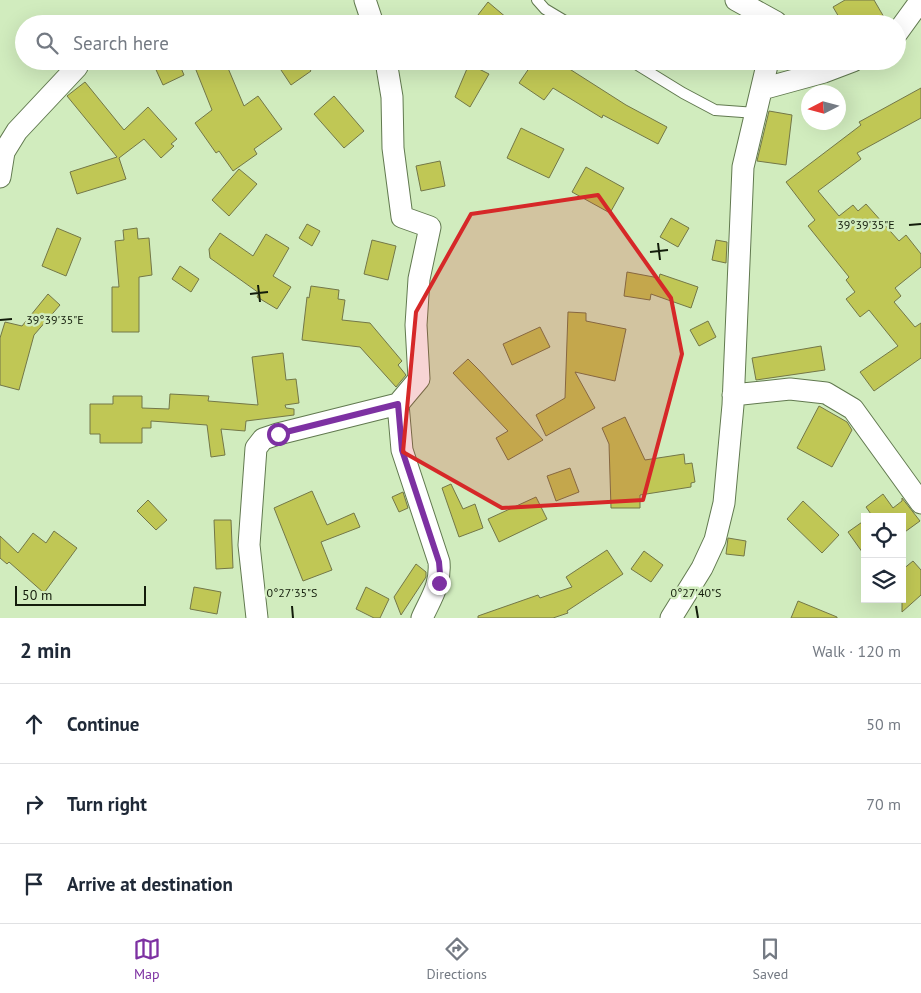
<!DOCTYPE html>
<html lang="en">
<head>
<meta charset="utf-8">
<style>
	:root { --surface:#fff; --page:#f2f2f3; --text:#1f2937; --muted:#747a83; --line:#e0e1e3; --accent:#7d31a2 }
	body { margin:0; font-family:"PT Sans",sans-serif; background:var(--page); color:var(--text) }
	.controls { position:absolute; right:15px; bottom:15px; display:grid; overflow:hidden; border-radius:0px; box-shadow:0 5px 20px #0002 }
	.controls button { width:45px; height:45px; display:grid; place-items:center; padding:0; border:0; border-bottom:1px solid var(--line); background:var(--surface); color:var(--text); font:25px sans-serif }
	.compass { position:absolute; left:801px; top:85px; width:45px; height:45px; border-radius:50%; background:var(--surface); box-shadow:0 5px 20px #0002; rotate:264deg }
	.scale { position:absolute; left:15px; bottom:12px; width:131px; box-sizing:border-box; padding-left:5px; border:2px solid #131c0b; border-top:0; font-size:14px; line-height:18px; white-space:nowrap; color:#131c0b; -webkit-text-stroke:4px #d1ecbe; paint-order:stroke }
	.stop { position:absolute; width:15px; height:15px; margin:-11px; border:4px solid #7d31a2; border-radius:50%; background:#fff }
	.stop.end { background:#7d31a2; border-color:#fff; box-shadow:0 1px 5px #0008 }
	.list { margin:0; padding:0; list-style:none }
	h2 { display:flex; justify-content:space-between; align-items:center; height:65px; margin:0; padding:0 20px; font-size:21px }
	h2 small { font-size:16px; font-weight:400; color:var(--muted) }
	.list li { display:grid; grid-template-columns:32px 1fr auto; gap:15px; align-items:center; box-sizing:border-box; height:80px; padding:0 20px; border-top:1px solid var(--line) }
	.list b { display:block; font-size:19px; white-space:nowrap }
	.list em { font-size:16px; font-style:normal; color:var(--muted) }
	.icon { flex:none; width:28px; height:28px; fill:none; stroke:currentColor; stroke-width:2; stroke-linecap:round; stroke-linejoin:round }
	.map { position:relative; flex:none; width:921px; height:618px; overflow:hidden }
	.search { position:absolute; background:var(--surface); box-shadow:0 5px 20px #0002; left:15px; right:15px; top:15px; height:55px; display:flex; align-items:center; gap:12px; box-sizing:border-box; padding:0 18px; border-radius:28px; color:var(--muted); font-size:19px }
	.sheet { height:305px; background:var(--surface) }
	nav { display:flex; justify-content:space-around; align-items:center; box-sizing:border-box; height:70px; border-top:1px solid var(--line); background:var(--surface); font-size:14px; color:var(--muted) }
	nav a { display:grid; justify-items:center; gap:2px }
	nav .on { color:var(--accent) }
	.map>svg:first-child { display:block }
	.building { fill:#c0c755; stroke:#737748 }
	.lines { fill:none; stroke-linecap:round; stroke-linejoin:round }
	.service-casing { stroke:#61794f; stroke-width:12 }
	.minor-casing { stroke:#61794f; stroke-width:23 }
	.service { stroke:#fff; stroke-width:10 }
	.minor { stroke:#fff; stroke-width:21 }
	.route { stroke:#7d31a2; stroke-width:6 }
	.marked { fill:#d62828; fill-opacity:0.2; stroke:#d62828; stroke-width:4; stroke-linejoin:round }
	.ticks { fill:none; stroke:#131c0b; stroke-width:2 }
	.ticks-label { font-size:12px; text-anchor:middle; fill:#131c0b; stroke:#d1ecbe; stroke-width:5; stroke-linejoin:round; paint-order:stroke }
</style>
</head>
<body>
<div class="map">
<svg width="921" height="618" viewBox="0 0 921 618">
	<rect width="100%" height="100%" fill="#d1ecbe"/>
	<path class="building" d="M845,0H874L888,24H843L833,7Z
		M488,2L514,24H471Z
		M152,61H178L184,75L163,85Z
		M203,61H225L244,106L258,96L282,129L254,149L257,154L233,171L219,151L216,153L195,123L212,110L194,65Z
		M275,61H304L311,71L291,85Z
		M534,61H557L626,105L667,127L658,144L603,115L602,118L553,88L544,100L519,83Z
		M469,64L489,74L470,107L455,97Z
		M85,82L124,130L148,107L177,139L171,144L174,146L161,158L144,139L119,158L126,179L77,194L70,172L117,157L67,96Z
		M921,88V118L857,153L861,159L818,191L839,216L853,205L858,211L866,204L899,241L906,235L921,254V267L895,288L901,296L894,302L915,327L921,323V358L874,391L860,372L898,346L869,310L860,317L846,299L855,292L846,280L849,277L808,226L815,220L786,182L861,125L859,122Z
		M334,96L364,131L344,148L314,114Z
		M769,111L792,115L786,165L757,161Z
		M521,128L564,149L549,178L507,158Z
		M440,161L445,186L421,191L416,166Z
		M586,167L624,188L610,213L572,192Z
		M239,169L257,184L229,216L212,200Z
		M671,218L689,228L678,247L660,237Z
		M307,224L320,231L312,246L299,238Z
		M57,228L81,238L66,276L42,266Z
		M137,228L138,239L149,238L152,275L139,277V332H112V287H119L115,241L124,240L123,230Z
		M220,233L253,256L266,234L289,248L273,276L291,287L277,309L257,297L259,293L210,258L209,249Z
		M372,240L396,246L388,280L364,274Z
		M716,240L727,242L726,263L712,260Z
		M180,266L199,279L191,292L172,279Z
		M627,272L659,278L660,274L698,287L691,308L651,294L650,300L624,296Z
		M311,286L339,290L338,299L345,300L342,320L370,323L402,361L398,365L406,375L396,387L360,347L302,340L307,297L309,298Z
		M48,294L60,305L34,335L19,390L0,385V338L5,322L22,326Z
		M568,312L586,313V321L626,329L615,381L575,372L595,408L546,436L536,415L565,398Z
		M708,321L716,337L699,346L690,330Z
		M540,327L550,347L512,365L503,344Z
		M821,346L825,370L756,380L752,358Z
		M283,353L286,380L296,379L299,403L285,405L286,408L294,409V415L246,421L245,431L221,429L225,455L211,457L207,425L151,421V428H142V443H100V434H90V404H113V396H142V408L169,409L170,394L209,396L208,401L258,405L252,357Z
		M468,359L480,371L543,440L508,460L496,438L508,431L453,373Z
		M819,406L847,422L852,430L832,467L797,448Z
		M625,417L645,460L684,454L685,464L692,463L695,482L691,483V487L640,495V508H611L609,444L602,428Z
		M570,468L579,492L556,501L547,476Z
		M451,484L463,509L475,504L483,528L459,537L442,488Z
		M312,491L327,525L354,513L360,527L321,542L332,570L303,581L274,508Z
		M403,492L408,508L399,512L392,497Z
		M883,494L893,508L902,501V498L920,521L902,534V517H873L866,507Z
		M536,497L547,519L499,542L488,519Z
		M148,500L167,520L156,530L137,511Z
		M803,501L839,535L822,553L787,519Z
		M214,520H231L233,568L216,569Z
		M865,520V556L848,532Z
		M54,531L77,548L44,593L9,562L7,564L0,558V536L18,553L33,533L46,543Z
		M728,538L746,541L744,556L726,554Z
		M607,550L623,574L567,611L568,613L553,618H478V616L538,595L540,598L572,587L566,577Z
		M644,551L663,565L651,582L631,569Z
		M913,561L921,570V595L902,612V570Z
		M416,564L426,572V577L401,615L394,597Z
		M194,587L221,592L217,614L190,609Z
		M366,587L389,599L380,618H374L356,609Z
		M798,601L837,617V618H791Z"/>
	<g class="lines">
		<defs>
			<path id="service" d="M537,0L545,9L570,24
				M631,61L683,93L715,110L756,113"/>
			<path id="minor" d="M365,0L373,24
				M736,0L776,22
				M897,33L921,0
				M386,61L392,97L393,148L402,217L430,227L419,279L416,325L419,379L398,404L402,450L439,562C441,585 431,598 422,618
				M762,89L824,72L853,61
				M0,177L4,152L17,131L77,67
				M733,395L790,389L826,393L853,409L921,503
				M257,618L249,545L256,448L263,439L278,434L398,404
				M671,618L702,568L715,540L724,503L733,405L743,167L768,61"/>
		</defs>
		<use href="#service" class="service-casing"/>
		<use href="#minor" class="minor-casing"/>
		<use href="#service" class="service"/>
		<use href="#minor" class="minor"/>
	</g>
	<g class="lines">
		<path class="route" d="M278,434L398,404L402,450L439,562L440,574L439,583"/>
	</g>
	<path class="marked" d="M598,195L671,298L682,354L643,500L502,508L403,452L416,312L471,214Z"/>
	<path class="ticks" d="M909,225L921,224M658,243L660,260M650,252L668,250M258,285L260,302M250,294L268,292M0,320L12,319M292,606L293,618M696,606L698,618"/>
	<g class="ticks-label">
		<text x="866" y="229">39°39'35"E</text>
		<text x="55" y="324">39°39'35"E</text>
		<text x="292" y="597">0°27'35"S</text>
		<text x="696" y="597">0°27'40"S</text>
	</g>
</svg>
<div class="controls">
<button><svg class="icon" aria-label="locate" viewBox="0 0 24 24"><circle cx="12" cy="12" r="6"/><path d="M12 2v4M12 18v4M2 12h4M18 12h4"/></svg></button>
<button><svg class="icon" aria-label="layers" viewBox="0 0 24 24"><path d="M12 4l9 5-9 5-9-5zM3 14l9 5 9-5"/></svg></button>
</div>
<svg class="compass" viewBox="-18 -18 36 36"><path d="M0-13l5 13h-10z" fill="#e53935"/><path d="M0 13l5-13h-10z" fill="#747a83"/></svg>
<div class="scale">50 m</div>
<div class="stop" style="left:278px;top:434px"></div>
<div class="stop end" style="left:439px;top:583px"></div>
<div class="search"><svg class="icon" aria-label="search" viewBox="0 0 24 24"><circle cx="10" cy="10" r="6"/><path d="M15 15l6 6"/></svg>Search here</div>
</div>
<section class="sheet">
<h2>2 min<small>Walk · 120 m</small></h2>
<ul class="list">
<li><svg class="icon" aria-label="ahead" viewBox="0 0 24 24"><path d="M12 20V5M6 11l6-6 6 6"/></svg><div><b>Continue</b></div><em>50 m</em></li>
<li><svg class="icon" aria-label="right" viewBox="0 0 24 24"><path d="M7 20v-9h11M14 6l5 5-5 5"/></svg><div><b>Turn right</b></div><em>70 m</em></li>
<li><svg class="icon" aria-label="arrive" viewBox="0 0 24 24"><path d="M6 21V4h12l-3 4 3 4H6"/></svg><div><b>Arrive at destination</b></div></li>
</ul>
</section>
<nav>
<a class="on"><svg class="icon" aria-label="map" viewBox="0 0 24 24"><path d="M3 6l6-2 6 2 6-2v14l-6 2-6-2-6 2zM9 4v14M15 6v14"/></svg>Map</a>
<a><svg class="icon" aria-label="directions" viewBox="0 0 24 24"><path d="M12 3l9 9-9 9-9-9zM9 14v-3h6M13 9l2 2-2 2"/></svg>Directions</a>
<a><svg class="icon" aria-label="saved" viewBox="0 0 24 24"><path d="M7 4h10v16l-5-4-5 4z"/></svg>Saved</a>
</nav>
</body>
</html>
